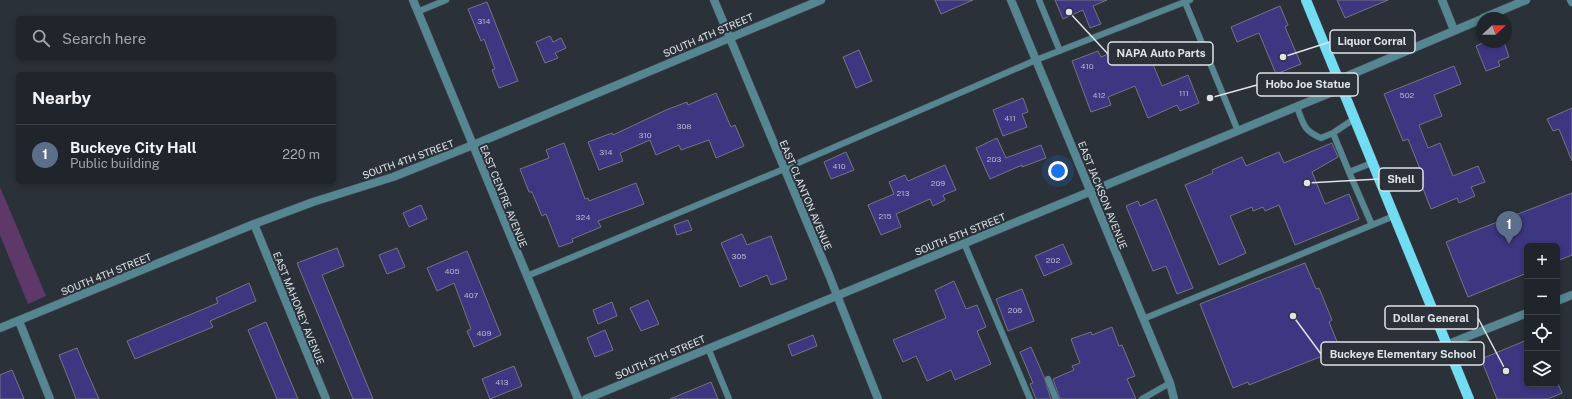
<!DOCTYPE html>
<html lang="en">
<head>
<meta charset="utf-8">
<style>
	:root { --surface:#20252b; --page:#2d3137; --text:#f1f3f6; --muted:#a2a5a9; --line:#3d4247; --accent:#ea580c }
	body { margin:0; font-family:"Public Sans",sans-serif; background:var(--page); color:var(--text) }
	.controls { position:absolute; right:12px; bottom:12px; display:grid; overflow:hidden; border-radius:6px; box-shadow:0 2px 6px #0003 }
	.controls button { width:36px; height:36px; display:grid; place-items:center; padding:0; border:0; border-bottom:1px solid var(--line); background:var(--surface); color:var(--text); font:20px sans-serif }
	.compass { position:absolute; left:1476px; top:12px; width:36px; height:36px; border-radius:50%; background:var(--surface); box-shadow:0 2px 6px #0003; rotate:68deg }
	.you { position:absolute; left:1058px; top:171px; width:14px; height:14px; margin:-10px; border:3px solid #fff; border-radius:50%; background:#1a73e8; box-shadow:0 0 0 6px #1a73e833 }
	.badge { display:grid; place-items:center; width:26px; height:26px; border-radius:50%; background:var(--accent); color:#fff; font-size:13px; font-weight:700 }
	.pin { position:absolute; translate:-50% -33px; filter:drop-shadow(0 1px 2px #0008) }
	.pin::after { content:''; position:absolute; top:21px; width:14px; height:12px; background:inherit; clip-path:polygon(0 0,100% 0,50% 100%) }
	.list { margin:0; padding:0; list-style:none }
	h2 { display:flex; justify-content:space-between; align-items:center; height:52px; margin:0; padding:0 16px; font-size:17px }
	h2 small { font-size:13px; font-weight:400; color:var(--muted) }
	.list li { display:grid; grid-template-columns:26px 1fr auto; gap:12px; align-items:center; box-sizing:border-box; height:60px; padding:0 16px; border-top:1px solid var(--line) }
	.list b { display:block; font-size:15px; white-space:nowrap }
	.list p { margin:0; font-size:13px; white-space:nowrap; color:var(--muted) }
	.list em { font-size:13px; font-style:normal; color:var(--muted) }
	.icon { flex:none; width:22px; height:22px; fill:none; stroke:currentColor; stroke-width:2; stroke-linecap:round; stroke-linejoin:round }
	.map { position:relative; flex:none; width:1572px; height:399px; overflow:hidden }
	.search { position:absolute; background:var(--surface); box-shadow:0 2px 6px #0003; left:16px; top:16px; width:320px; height:44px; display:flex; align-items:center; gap:10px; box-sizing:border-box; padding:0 14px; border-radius:6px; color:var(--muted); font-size:15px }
	.panel { position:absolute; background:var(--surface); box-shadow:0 2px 6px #0003; left:16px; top:72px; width:320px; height:112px; border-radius:6px }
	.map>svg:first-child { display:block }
	.green { fill:#5d3869 }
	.building { fill:#3d3681; stroke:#747580 }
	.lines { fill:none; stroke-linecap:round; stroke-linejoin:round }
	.service-casing { stroke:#474d55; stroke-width:7 }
	.minor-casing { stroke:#474d55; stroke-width:9 }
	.primary-casing { stroke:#474d55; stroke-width:11 }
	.service { stroke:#568691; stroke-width:6 }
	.minor { stroke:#568691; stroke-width:8 }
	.primary { stroke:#72dcf3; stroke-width:10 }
	.labels { text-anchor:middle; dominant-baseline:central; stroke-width:4; stroke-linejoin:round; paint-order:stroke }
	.number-label { font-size:8px; fill:#b6b8ce }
	.street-label { font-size:10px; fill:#dee3e8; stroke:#2a3139 }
	.leader { fill:none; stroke:#dee3e8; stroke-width:1.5 }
	.callout-dot { fill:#dee3e8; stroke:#2a3139; stroke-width:1.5 }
	.callout { fill:#2a3139; stroke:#dee3e8; stroke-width:1.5 }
	.callout-label { font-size:11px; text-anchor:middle; font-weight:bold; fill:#dee3e8 }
</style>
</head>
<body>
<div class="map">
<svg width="1572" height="399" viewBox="0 0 1572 399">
	<rect width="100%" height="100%" fill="#2a3139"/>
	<path class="green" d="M0,187L46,296L28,304L0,235Z"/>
	<path class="building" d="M935,0H973L941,14Z
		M1055,0H1107L1093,6L1101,24L1090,28L1083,10L1063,19Z
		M1337,0H1388L1345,18Z
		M487,2L518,81L499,88L492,70L495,69L484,39L481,41L468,9Z
		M1280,6L1288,25L1285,27L1301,64L1276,74L1259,33L1237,42L1231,27Z
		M550,36L553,42L561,38L566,48L555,53L558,58L545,63L536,42Z
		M1141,41L1144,47L1159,41L1165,57L1152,62L1162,86L1188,75L1199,103L1180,111L1177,105L1148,118L1135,86L1108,97L1111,105L1091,112L1072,61L1098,51L1101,57Z
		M1485,42H1504L1509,57L1498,61L1500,66L1486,71L1476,46Z
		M859,50L872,81L856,88L843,57Z
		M1454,66L1461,84L1434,95L1442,116L1419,125L1428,148L1440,143L1453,176L1478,166L1485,182L1471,187L1475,196L1459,203L1457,198L1431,209L1420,181L1424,179L1408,139L1403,141L1384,94Z
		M716,93L731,127L735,125L744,146L716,158L709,140L681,150L679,145L656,155L650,140L620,153L623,161L599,170L588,142L612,133L613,135L666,110L687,102L688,105Z
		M1023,98L1028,112L1022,114L1027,127L1003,136L993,110Z
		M1572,108V161L1559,129L1553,131L1547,119Z
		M997,138L1006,158L1041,145L1046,158L1022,167V165L990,179L976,148Z
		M564,143L585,199L588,198L589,201L636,183L644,204L598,221L601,227L572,239L573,242L559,247L546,214L542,216L532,192H529L520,169L549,158L546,150Z
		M1332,143L1338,157L1312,172L1325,204L1349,194L1359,219L1295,245L1279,205L1265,211L1263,207L1253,211L1252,207L1230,216L1246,253L1219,265L1185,185L1213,173L1212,170L1242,157L1246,166L1279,152L1284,163Z
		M846,152L854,170L831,179L824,162Z
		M945,165L956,190L943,195L945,200L933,206L930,199L896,214L901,227L881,235L868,205L894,194L889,182L905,175L908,181Z
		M1572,193V255L1557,261V246H1527V273L1468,297L1446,242Z
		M1156,199L1193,288L1177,294L1166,266L1153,271L1126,206L1138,201L1140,206Z
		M421,205L427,219L409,227L403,213Z
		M688,220L692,230L677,235L674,225Z
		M742,234L747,245L771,236L787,279L771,285L767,275L740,287L721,243Z
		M1063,244L1072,264L1044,276L1035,256Z
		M337,248L344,266L322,275L373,399H353L297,263Z
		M397,248L405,267L387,274L379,255Z
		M467,251L501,335L474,347L467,331L471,329L454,283L437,291L427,268Z
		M1305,263L1316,289L1319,288L1332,320L1329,322L1340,349L1249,385L1248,382L1233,388L1200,304Z
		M954,281L966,309L977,305L986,327L977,331L991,364L955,380L951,370L927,381L916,356L903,362L893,340L946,318L935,290Z
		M249,283L256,301L210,321L213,327L135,359L127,341L218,303L216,298Z
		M1022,289L1034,321L1008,331L996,299Z
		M648,300L659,324L641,331L630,308Z
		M612,302L617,316L598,324L593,310Z
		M266,322L287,373L298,399H277L248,330Z
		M1112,327L1119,346L1122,345L1135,376L1127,379L1136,399H1060L1053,379L1074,370L1072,366L1080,363L1071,339L1091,332L1092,335Z
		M605,330L613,350L595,357L587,338Z
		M813,335L817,346L792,356L788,345Z
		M1527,340V384H1558L1562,393L1548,399H1497L1481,359Z
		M1031,347L1044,377L1051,399H1036L1030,384L1033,383L1020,352Z
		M77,348L83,363L99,399H76L72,388L59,355Z
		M514,366L522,386L490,399L482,379Z
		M12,370L24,399H0V375Z
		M711,382L718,399H670Z"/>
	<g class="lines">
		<defs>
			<path id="service" d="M1039,0L1060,51
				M1185,2L1238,131
				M417,12L446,0
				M1297,107C1304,125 1303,130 1321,138L1333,133
				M1354,119L1333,133L1349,172L1372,163
				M1349,172L1372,225
				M964,243L1030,399
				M527,276L784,169L1036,60L1190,0
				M1143,319L1394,216
				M708,348L729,399
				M1048,379L1056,399
				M1142,399L1170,383"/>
			<path id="minor" d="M413,0L578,399
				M714,0L829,275L878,399
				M1011,0L1170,383L1174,399
				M1442,0L1454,30
				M1571,0L1572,2
				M1483,18L1526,0
				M1338,80L1482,19
				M254,224L326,399
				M1557,301L1572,295
				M19,321L50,399
				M0,328L254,224L313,202L393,177L473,145L821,0
				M1446,345L1527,313
				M586,399L1342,88"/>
			<path id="primary" d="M1306,0L1469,399"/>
		</defs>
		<use href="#service" class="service-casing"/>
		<use href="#minor" class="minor-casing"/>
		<use href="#primary" class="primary-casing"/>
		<use href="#service" class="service"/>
		<use href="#minor" class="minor"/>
		<use href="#primary" class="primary"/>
	</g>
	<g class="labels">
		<g class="number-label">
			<text x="484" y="21">314</text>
			<text x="1087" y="66">410</text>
			<text x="1184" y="93">111</text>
			<text x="1099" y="95">412</text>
			<text x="1407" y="95">502</text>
			<text x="1010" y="118">411</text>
			<text x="684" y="126">308</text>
			<text x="645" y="135">310</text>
			<text x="606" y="152">314</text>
			<text x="994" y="159">203</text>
			<text x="839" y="166">410</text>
			<text x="938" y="183">209</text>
			<text x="903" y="193">213</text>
			<text x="885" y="216">215</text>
			<text x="583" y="217">324</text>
			<text x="739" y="256">305</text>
			<text x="1053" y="260">202</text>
			<text x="452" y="271">405</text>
			<text x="471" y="295">407</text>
			<text x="1015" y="310">206</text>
			<text x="484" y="333">409</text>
			<text x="502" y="382">413</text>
		</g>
		<g class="street-label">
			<text transform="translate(708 35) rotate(-23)">SOUTH 4TH STREET</text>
			<text transform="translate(408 159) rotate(-20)">SOUTH 4TH STREET</text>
			<text transform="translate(806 195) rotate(67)">EAST CLANTON AVENUE</text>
			<text transform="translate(1103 195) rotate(68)">EAST JACKSON AVENUE</text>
			<text transform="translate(504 196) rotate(68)">EAST CENTRE AVENUE</text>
			<text transform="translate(960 234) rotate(-22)">SOUTH 5TH STREET</text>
			<text transform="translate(106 274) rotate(-22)">SOUTH 4TH STREET</text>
			<text transform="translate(299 308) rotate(68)">EAST MAHONEY AVENUE</text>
			<text transform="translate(660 357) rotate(-23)">SOUTH 5TH STREET</text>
		</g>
	</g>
	<path class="leader" d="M1283 57L1330 42M1069 12L1108 54M1210 98L1257 85M1307 183L1379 179M1506 371L1478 318M1293 316L1321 354"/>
	<g class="callout-dot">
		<circle cx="1283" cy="57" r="4"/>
		<circle cx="1069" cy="12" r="4"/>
		<circle cx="1210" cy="98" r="4"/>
		<circle cx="1307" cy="183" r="4"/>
		<circle cx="1506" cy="371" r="4"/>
		<circle cx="1293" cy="316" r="4"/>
	</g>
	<g class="callout">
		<rect x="1330" y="30" width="85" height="23" rx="4"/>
		<rect x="1108" y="42" width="105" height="23" rx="4"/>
		<rect x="1257" y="73" width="101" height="23" rx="4"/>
		<rect x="1379" y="168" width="44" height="23" rx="4"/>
		<rect x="1385" y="306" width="93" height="23" rx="4"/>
		<rect x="1321" y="342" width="163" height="23" rx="4"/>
	</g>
	<g class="callout-label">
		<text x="1372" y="45">Liquor Corral</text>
		<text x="1161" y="57">NAPA Auto Parts</text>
		<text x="1308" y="88">Hobo Joe Statue</text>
		<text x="1401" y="183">Shell</text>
		<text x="1431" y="322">Dollar General</text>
		<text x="1403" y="358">Buckeye Elementary School</text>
	</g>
</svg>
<div class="controls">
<button>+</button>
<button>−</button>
<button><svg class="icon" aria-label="locate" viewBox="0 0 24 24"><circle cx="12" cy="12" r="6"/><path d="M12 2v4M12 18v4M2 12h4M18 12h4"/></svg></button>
<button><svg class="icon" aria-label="layers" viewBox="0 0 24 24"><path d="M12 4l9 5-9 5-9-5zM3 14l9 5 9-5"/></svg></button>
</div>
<svg class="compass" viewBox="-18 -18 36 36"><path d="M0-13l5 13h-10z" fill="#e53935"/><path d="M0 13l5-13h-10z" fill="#a2a5a9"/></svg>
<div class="you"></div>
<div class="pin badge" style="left:1509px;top:244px;background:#5c6f8a">1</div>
<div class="search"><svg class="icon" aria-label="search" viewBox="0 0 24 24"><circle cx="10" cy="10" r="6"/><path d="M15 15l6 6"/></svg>Search here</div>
<section class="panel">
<h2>Nearby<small></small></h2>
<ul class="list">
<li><span class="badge" style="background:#5c6f8a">1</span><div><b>Buckeye City Hall</b><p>Public building</p></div><em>220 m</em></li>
</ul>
</section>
</div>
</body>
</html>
